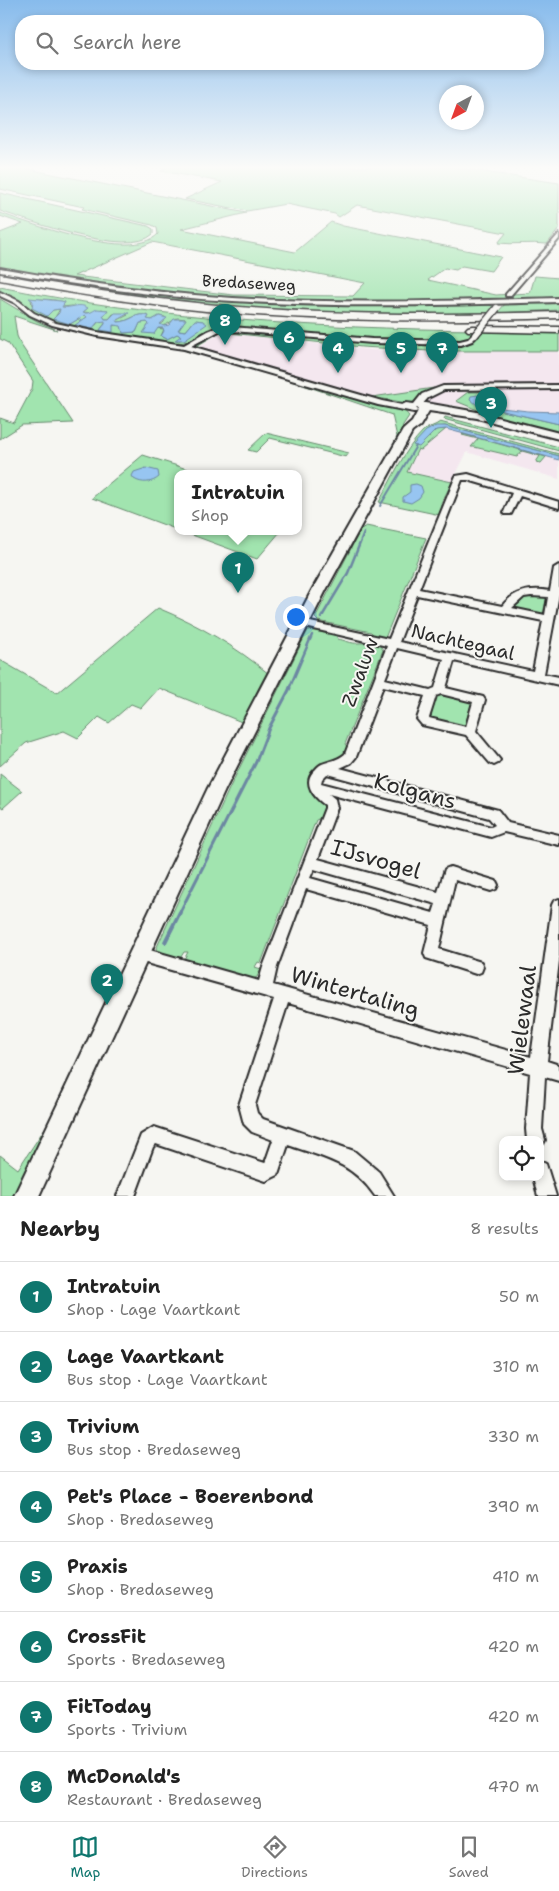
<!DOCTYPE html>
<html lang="en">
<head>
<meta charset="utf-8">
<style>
	:root { --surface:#fff; --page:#f6f6f6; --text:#222; --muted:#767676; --line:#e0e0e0; --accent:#0f766e }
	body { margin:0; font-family:"Shantell Sans",sans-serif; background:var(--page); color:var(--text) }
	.controls { position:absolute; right:15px; bottom:15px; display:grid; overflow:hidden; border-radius:10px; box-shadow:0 2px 8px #0003 }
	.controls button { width:45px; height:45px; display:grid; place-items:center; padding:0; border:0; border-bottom:1px solid var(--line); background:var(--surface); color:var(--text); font:25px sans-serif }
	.compass { position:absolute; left:439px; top:85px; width:45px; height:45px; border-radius:50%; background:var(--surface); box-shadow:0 2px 8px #0003; rotate:221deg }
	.you { position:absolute; left:295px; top:616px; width:18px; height:18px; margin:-12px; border:4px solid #fff; border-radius:50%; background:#1a73e8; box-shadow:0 0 0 8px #1a73e833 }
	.badge { display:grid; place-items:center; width:32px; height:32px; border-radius:50%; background:var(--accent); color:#fff; font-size:16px; font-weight:700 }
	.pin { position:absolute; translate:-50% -41px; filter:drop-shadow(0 1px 2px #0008) }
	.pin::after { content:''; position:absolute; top:26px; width:18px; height:15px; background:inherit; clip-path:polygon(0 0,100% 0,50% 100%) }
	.popup { position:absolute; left:174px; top:470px; width:128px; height:65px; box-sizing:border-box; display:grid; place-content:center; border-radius:10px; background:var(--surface); filter:drop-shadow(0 1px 4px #0005); font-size:16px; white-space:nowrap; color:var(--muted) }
	.popup b { font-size:19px; color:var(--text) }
	.popup::after { content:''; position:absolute; left:50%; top:100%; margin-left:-10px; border:10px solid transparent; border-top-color:var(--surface) }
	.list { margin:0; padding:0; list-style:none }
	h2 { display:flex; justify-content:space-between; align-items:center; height:65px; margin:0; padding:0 20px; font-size:21px }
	h2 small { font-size:16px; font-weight:400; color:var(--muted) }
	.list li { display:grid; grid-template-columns:32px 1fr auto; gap:15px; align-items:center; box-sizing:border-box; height:70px; padding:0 20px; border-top:1px solid var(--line) }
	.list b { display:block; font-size:19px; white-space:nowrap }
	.list p { margin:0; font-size:16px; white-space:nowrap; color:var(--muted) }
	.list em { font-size:16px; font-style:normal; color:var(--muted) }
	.icon { flex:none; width:28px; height:28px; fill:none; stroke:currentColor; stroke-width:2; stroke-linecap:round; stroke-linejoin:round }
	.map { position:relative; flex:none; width:559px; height:1196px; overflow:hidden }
	.search { position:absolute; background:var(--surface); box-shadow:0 2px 8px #0003; left:15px; right:15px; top:15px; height:55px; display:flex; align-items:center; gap:12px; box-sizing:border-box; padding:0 18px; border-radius:20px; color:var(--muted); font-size:19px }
	.sheet { height:625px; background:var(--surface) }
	nav { display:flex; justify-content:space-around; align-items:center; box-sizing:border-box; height:70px; border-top:1px solid var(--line); background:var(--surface); font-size:14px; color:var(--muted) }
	nav a { display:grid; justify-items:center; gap:2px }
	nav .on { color:var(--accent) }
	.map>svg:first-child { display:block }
	.built { fill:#f4e7ef }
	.green { fill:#a1e4af; stroke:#66886d; fill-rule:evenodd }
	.water { fill:#97c5f1; stroke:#6c87a2 }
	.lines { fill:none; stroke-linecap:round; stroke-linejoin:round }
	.stream-far3 { stroke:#6c87a2; stroke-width:2 }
	.stream-far2 { stroke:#6c87a2; stroke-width:2.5 }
	.stream-far1 { stroke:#6c87a2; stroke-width:3 }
	.stream { stroke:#6c87a2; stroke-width:4 }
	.street-casing { stroke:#2b2b2b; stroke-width:4 }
	.secondary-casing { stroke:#2b2b2b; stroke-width:4 }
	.highway-casing { stroke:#2b2b2b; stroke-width:3 }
	.street { fill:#f6f6f2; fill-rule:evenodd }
	.secondary { fill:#f6f6f2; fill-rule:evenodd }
	.highway { fill:#f6f6f2; fill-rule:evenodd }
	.street-bridge-casing { stroke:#2b2b2b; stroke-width:9; stroke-linecap:butt }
	.street-bridge { stroke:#f6f6f2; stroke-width:6 }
	.labels { text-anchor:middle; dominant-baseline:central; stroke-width:4; stroke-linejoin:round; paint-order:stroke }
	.far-street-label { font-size:16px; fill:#2b2b2b; stroke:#f6f6f2 }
	.street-label { font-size:19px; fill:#2b2b2b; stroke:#f6f6f2 }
	.near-street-label { font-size:22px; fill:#2b2b2b; stroke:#f6f6f2 }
</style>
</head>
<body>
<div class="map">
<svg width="559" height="1196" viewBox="0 0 559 1196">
	<rect width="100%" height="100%" fill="#f6f6f2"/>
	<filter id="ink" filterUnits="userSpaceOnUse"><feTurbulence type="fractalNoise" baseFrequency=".02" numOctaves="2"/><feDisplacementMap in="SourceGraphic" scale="10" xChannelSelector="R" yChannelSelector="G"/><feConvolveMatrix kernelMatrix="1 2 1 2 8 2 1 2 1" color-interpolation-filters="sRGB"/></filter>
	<g filter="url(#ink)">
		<path class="built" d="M221,333L374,350L447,352H559V423L516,412L373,397L196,348Z
			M443,427L559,458V479L467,452L452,482L407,472L419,447Z"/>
		<path class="green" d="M0,167H18L246,213L181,229L295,252L331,222L343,226L501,257L491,271L462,266L456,270L445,268L428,280L496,295L530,293L535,276L559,278V297C472,300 385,303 297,301C198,298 98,287 0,268V233L23,224L0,216V213C32,224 132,262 158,234L157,228L152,225L82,209L84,207L0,189ZM152,242L365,283L353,296L234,295L74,276Z
			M151,167H450L559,183V229L547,244C530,242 514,245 498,243L506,233L357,205L339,217L335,214L286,204L247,211L185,199L222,182L161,171L166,168Z
			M0,193L148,226L153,229V234C129,258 30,221 0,211Z
			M0,271L89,285L229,300L485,303L494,307L489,313C393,315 295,314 198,304C132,297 66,286 0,275Z
			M0,287C157,319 316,328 475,330L466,340L450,342L319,335L222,327C205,329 193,343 177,343L80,330L57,324L36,315L16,300L0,292ZM31,299C43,299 54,299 65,302L62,307L72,306L88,308L83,312L92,313L102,309L105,310H108L103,316L105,319H109L113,314L128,315L116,321L118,322C130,322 136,311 149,316L147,319L152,320L159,316L165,317L164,322L160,325L164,326L177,318L186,319L178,330L186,331L195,320L203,321L179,341L176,340L181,336L177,334L167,339L161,336L164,329L147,327L149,324L148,322L140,323L136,332L123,333L122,327L119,324L100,330L106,322H98L96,325H76L87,317L85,315L70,324L54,319L60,309L53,310L32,305Z
			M0,299L37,321L57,330L14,316L17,336L21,345L73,423L22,425L0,439V418L14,423L32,389L33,381L8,343L0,339Z
			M559,301V310L497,313L506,303Z
			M223,330L318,339L466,343L475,339L483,331L559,332V351H429L362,347L220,332L195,347L194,343L214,331Z
			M189,349L403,409L409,416L403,425L398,442L394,444L397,437L392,415C324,392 256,368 186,351Z
			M434,388L421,396L415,402L407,403L372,397Z
			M468,392H484L487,398L485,396L477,405L559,424V434L480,411L456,401Z
			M445,417L559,447V451L447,420L444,419Z
			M440,422L559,454V456L445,426L428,428L429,438C431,429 438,429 446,429L421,450L418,449L407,472L452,482L441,504L443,507L440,515L379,502C392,479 404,450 423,431C428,427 435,426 440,422Z
			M266,433L349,453L346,457L270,438L256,452L248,450Z
			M463,434L546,457L541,463L536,462L540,456L522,451L517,457L474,447H471L478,439L462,435Z
			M143,455L203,474H178V530L92,498Z
			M366,526L426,538L385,638L374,635L371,632L318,621L315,618L361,529Z
			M184,532H280L257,559Z
			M530,595L547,597L542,617L509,609L517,599Z
			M158,608C199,625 235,646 269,674L244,723L159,688L141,708L131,704L109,723L99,717L78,738L64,731L26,743L0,766V660L57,693Z
			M308,630L336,635L338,639C344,640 352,644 358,643C366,643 379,641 383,650L345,744L348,748L345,757L312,776L327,804L321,818L316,820L261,963L258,962L255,967L261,969L257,977L251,980L183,961L188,952H184L179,960L159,954L156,949L161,938L230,787Z
			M444,695L472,702L464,728L426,719L433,697Z
			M0,774L22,791L3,808L0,806Z
			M47,1125L49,1135L20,1196H0V1155L18,1169Z"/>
		<path class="water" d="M29,298L61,301L65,302L62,307C71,309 79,302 88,308L83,312C89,315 92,311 97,309L108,310L103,316L105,319H109L115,313H129L117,320L118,322C131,322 136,311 149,316L147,319L152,320L159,316L167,318L160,324L164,326L169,325L174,319H186L178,330L186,331L195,320L203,321L207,324L184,340H175L181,336L177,334L167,339L161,336L164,331L163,328H158L154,334L143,333L149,324L147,322L140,323L136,332L123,333L121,326L113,325V332L100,330L105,324V321L98,322L92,329L75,325L87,317L85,315L70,324L53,319L59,313L60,309L53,310L47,316L32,308L33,301Z
			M478,395L487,398L492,407L528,411L559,412V424L477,405L470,399L471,396Z
			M436,426H445L559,456V460L446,429L436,430L419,447L413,445L426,431Z
			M146,468L158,471L159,477C152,483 142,484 134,479L132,476L134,472Z
			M416,484L421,486L423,492L419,498L411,503L403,501V497L410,492V485Z"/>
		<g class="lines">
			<path class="stream-far3" d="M380,506L416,446"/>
			<path class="stream-far2" d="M321,618L348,573L364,533
				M289,689L312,635"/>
			<path class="stream-far1" d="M179,914L256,762L269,728L290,688"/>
			<path class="stream" d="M165,942L180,912"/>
			<defs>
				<path id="street" d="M559,234V239L510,296H506V294Z
					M0,268C77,282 155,293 233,298C342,304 450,301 559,298V302C450,305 342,308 233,301C155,297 77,285 0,272Z
					M0,292L19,301L34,313L56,323L97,332L184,345L208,331L220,326L372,339L460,341L468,339L473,334H477L478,335L472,341L461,345L372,343L221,330L191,346L382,401L402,405L406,403L414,404L422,394L443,386L559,385V389L444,390L428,398L419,408H416L418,410L417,412H414L378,405L184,349L97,336L52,325L30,315L15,303L0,296Z
					M468,474L559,502V508L520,496L511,514H505L504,512L512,493L468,480H462L419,589L502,606C515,590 530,588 550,591L554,568L559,565V594L544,674L559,677V685L454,661L446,688L483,697L485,700L476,731L500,760L498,763L494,765L490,763L466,735L422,725L417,719L425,696L383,686L356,757L351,763L340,768L498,810L508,823L559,835V845L504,832L491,837L329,794L335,799L337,808L318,859L438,892L445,869L450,867L496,881L498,885L496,889L491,891L455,880L439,949L481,962L483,967L481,972L476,974L426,958L424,953L431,925L306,889L277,967L273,985L531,1057L552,905L554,901L559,899V961L547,1061L559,1065V1081L545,1077L542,1129L545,1140L542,1146L540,1147V1140H527L526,1129L530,1073L288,1003L255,1105L257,1113L263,1119L354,1151L379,1172L394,1196H375C352,1162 325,1158 288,1145L278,1175L266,1181L156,1144L153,1147L135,1196H117L141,1135L154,1127L265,1163L273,1140L252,1132L244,1124L239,1105L274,999L139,961L134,959L132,954L134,949L139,947L259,981L263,967L325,808V805C314,797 303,784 313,772C316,769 319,765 322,764C330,761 338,760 345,754L387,646L301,626L296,623L301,620L389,639L455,478L456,476ZM417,595L543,621L533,671L399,642ZM531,596L548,597L545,615L512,608L524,597ZM397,648L444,659L435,688L430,690L385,679ZM441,694L473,702L466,727L429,718L436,696ZM327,774L489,818L495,825L491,827L321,783L322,779ZM314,869L436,904L433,913L310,878Z
					M540,1161L546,1164L556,1196H538L533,1177H540Z"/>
				<path id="secondary" d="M426,403L477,412L559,433V439L477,418L429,411L420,426L412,432L326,590L225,790L39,1196H14L207,790L312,590L403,430L412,422L419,409L413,406L418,403Z"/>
				<path id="highway" d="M0,274C69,287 137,297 206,304C324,316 441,315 559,312V318C441,322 324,322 206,311C137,304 69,293 0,280Z
					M472,326L559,327V333L468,331L466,329L468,327Z"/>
			</defs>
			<use href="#street" class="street-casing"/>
			<use href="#secondary" class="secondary-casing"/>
			<use href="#highway" class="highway-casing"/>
			<use href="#street" class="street"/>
			<use href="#secondary" class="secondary"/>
			<use href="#highway" class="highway"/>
			<defs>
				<path id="street-bridge" d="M475,335L497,308"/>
			</defs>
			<use href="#street-bridge" class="street-bridge-casing"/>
			<use href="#street-bridge" class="street-bridge"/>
		</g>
	</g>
	<linearGradient id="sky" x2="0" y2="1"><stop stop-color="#87bbec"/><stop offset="0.5" stop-color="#fbfbf9"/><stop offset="1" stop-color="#fbfbf9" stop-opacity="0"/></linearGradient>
	<rect width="559" height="335" fill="url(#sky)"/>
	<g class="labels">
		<g class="far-street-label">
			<text transform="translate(249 283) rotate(3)">Bredaseweg</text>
		</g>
		<g class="street-label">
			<text transform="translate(463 642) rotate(13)">Nachtegaal</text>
			<text transform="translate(360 672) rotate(-70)">Zwaluw</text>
		</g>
		<g class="near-street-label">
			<text transform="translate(415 791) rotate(15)">Kolgans</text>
			<text transform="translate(376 859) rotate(16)">IJsvogel</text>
			<text transform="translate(355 992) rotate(16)">Wintertaling</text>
			<text transform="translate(522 1020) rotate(-83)">Wielewaal</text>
		</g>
	</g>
</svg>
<div class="controls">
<button><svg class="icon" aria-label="locate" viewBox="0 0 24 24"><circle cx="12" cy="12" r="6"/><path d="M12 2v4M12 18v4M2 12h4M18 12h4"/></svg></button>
</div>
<svg class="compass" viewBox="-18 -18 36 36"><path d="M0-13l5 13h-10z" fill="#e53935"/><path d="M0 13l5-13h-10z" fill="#767676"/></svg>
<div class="you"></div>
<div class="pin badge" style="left:238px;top:593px">1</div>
<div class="popup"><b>Intratuin</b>Shop</div>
<div class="pin badge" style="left:107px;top:1005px">2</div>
<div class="pin badge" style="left:491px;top:428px">3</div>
<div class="pin badge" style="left:338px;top:373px">4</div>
<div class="pin badge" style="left:401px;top:373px">5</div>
<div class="pin badge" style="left:289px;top:362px">6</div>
<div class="pin badge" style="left:442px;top:373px">7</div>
<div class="pin badge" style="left:225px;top:345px">8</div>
<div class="search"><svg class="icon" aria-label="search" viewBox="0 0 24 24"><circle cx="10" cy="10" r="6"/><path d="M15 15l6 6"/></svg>Search here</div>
</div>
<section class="sheet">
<h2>Nearby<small>8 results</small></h2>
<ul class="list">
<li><span class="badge">1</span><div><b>Intratuin</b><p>Shop · Lage Vaartkant</p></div><em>50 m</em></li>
<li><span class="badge">2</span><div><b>Lage Vaartkant</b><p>Bus stop · Lage Vaartkant</p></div><em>310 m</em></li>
<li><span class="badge">3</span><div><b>Trivium</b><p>Bus stop · Bredaseweg</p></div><em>330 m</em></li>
<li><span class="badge">4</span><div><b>Pet's Place - Boerenbond</b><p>Shop · Bredaseweg</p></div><em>390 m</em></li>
<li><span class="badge">5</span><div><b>Praxis</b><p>Shop · Bredaseweg</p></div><em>410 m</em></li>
<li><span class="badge">6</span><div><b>CrossFit</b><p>Sports · Bredaseweg</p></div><em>420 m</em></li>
<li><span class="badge">7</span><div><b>FitToday</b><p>Sports · Trivium</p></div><em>420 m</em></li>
<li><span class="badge">8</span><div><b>McDonald's</b><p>Restaurant · Bredaseweg</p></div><em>470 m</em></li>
</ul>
</section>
<nav>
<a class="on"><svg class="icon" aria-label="map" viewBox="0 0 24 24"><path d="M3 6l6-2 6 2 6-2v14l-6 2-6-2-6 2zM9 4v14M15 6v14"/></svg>Map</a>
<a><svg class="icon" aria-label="directions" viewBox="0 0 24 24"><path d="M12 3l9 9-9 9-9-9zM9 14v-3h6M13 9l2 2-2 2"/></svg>Directions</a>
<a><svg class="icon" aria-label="saved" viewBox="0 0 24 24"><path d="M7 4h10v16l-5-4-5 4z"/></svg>Saved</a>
</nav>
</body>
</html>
